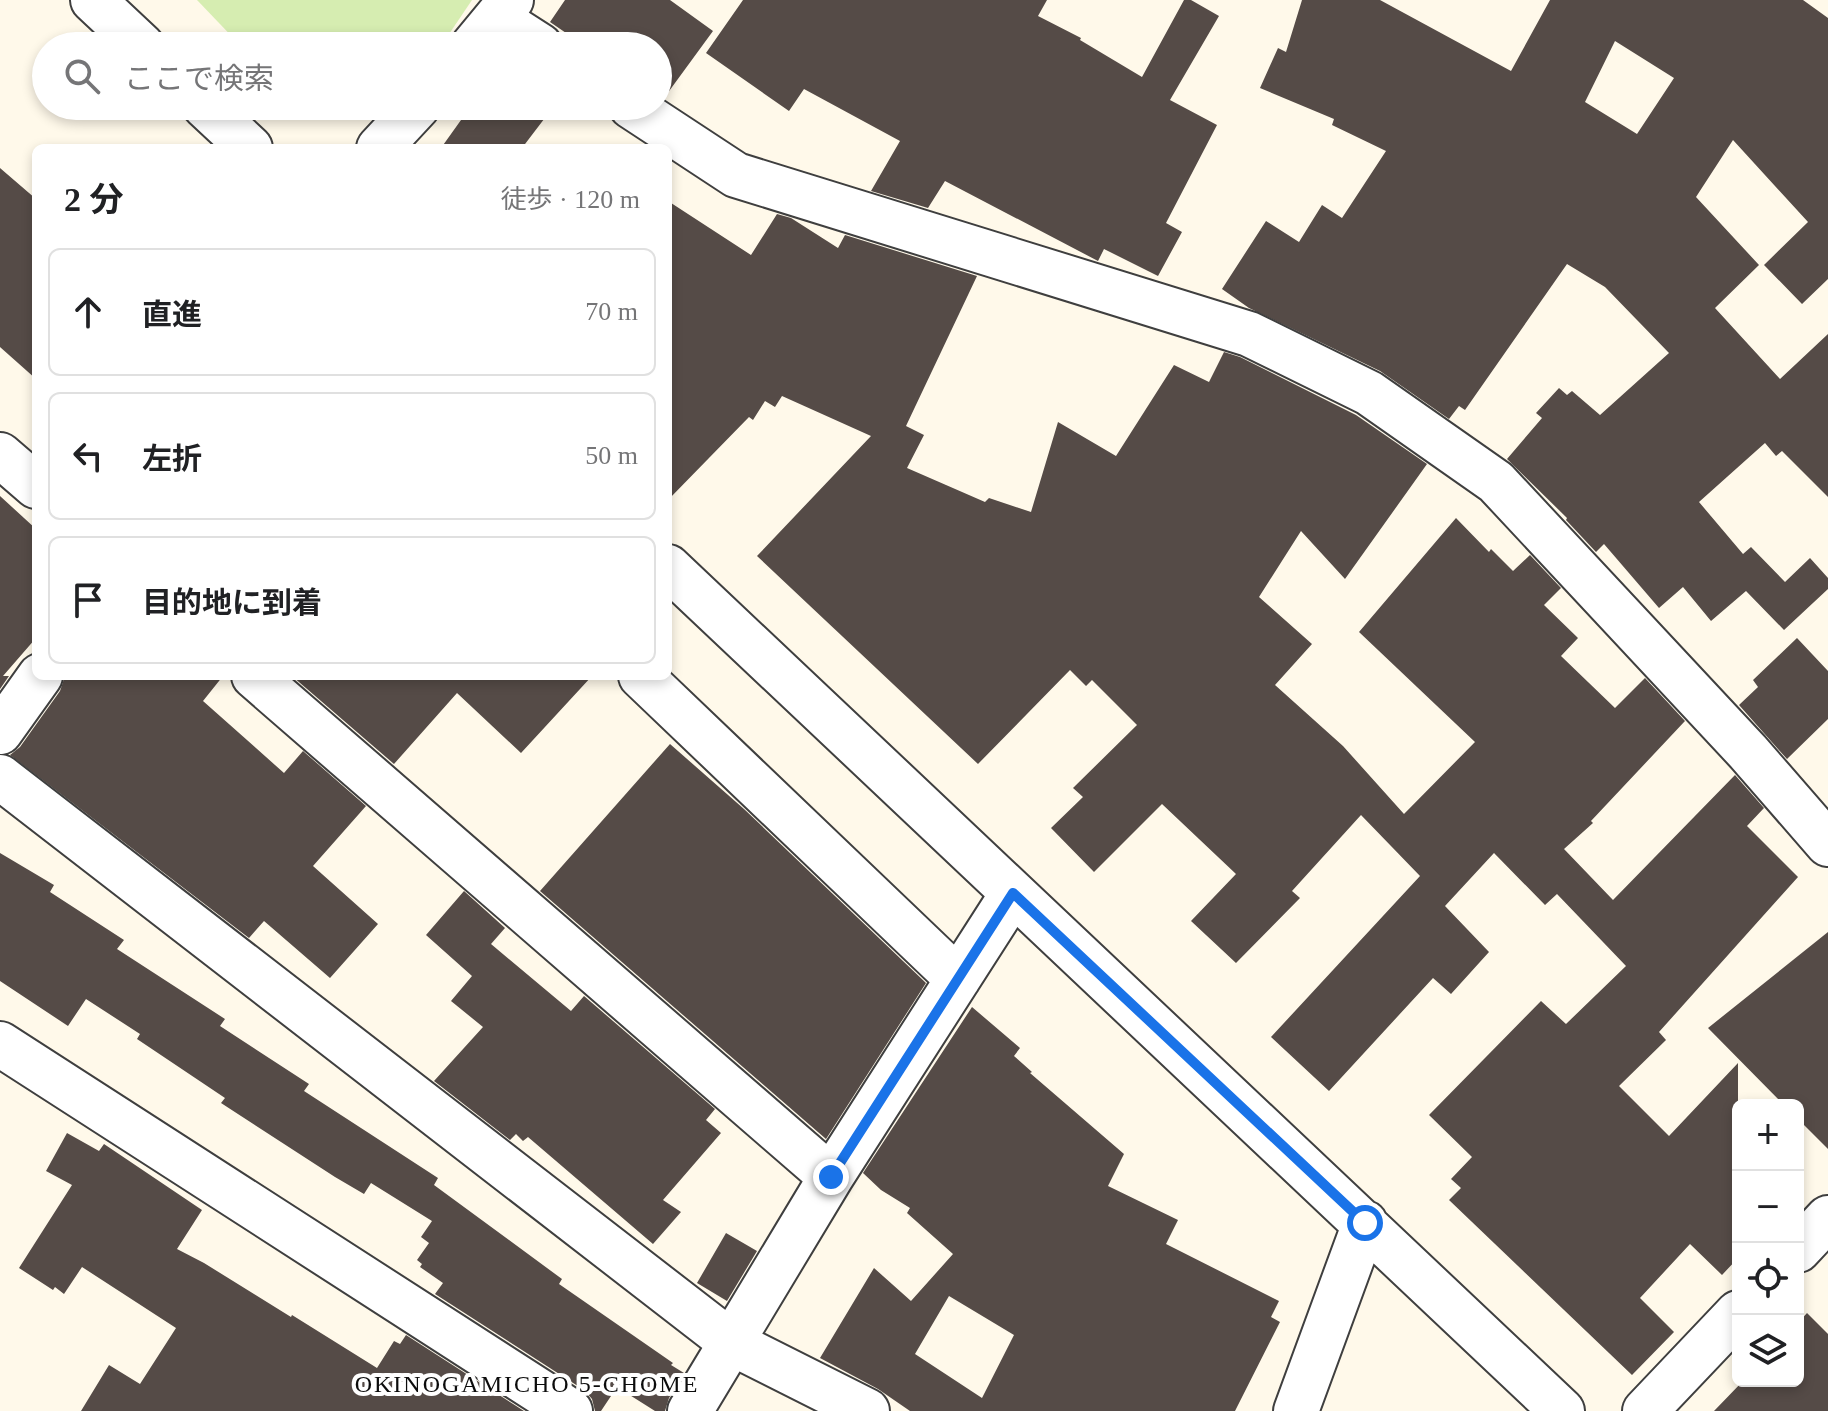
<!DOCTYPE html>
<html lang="ja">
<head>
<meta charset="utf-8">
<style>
	:root { --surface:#fff; --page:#f2f2f2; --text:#202124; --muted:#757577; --line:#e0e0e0 }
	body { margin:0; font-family:"Times New Roman","Noto Sans JP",serif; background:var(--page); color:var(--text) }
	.controls { position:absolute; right:24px; bottom:24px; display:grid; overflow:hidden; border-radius:12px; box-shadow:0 4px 12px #0003 }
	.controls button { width:72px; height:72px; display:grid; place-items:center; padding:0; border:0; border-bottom:2px solid var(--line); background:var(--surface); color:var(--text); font:40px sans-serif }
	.stop { position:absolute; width:24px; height:24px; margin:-18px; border:6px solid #1a73e8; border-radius:50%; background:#fff }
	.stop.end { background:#1a73e8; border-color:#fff; box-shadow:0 2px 8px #0008 }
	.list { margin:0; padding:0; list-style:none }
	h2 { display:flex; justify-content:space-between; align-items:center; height:104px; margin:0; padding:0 32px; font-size:34px }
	h2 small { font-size:26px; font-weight:400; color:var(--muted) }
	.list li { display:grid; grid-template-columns:52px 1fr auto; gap:24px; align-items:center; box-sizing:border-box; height:128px; margin:0 16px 16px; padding:0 16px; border:2px solid var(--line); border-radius:12px }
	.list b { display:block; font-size:30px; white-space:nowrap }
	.list em { font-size:26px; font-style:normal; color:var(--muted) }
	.icon { flex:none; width:44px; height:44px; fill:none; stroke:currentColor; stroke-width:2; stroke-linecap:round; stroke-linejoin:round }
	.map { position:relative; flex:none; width:1828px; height:1411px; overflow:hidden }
	.search { position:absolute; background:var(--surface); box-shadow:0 4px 12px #0003; left:32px; top:32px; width:640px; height:88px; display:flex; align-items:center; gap:20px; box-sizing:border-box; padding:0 28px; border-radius:44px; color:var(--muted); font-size:30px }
	.panel { position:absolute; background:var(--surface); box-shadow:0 4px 12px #0003; left:32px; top:144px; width:640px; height:536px; border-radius:12px }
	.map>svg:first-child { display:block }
	.green { fill:#d6edb1 }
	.building { fill:#554b47; fill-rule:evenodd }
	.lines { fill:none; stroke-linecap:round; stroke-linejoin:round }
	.minor-casing { stroke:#3f3f3f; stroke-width:48 }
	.minor { stroke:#fff; stroke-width:44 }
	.route { stroke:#1a73e8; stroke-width:10 }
	.labels { text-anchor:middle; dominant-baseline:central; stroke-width:8; stroke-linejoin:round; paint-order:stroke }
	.neighbourhood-label { font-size:24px; letter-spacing:2px; fill:#0c0c0c; stroke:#fff }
</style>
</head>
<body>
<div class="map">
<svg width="1828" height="1411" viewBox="0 0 1828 1411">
	<rect width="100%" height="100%" fill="#fff9ea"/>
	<path class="green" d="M197,0H472L441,46H241Z"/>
	<path class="building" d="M565,0H670L713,31L664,98L658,94V46H585L550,22Z
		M743,0H1047L1038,16L1081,38L1080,40L1142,77L1184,0H1191L1219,16L1170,100L1217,125L1166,223L1182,232L1158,276L1104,249L1098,261L945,181L928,208L871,191L900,141L804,89L789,111L706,53Z
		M1302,0H1380L1511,71L1550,0H1803L1828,18V279L1802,304L1764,265L1808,222L1733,140L1696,197L1759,265L1715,308L1780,379L1828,334V497L1782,451L1776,456L1765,443L1699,502L1743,554L1751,547L1785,582L1810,558L1828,578V589L1784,630L1746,591L1711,621L1683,587L1659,608L1604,544L1596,552L1566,520L1567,518L1507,459L1542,418L1536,413L1559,388L1567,395L1572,391L1600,415L1669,353L1605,287L1567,264L1465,410L1459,406L1449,419L1380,371L1249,308L1222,289L1266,221L1299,242L1322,205L1342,218L1386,151L1332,125L1334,119L1260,88L1278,48L1286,52ZM1615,41L1674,78L1637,134L1585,102Z
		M471,106H554L522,148H441Z
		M0,168L36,199V379L0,347Z
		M668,201L751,255L777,214L791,218L838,248L845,235L977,276L906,426L924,435L907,468L985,502L989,498L1031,512L1058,422L1116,456L1174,365L1209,382L1224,352L1240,357L1356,415L1427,464L1345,579L1301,531L1259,597L1312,644L1275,685L1343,746L1404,814L1475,742L1359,632L1456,518L1489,552L1491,549L1513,571L1530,555L1561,588L1544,605L1578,638L1561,656L1615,708L1645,678L1685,721L1591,821L1593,823L1564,849L1613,900L1735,775L1764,808L1747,826L1798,877L1659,1032L1666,1040L1619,1086L1669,1136L1738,1063V1258L1722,1275L1690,1244L1640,1298L1674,1332L1632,1375L1449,1200L1461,1188L1451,1179L1472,1157L1429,1115L1541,1001L1566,1024L1626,966L1557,894L1545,905L1494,853L1445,906L1489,952L1451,994L1433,978L1329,1091L1271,1037L1420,876L1361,815L1292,891L1300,898L1236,963L1191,921L1236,874L1162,804L1094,872L1051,828L1083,797L1073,788L1137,725L1092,680L1086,686L1070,670L978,764L757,556L871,436L782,396L775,407L765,401L753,420L749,417L668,500Z
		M0,496L36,529V638L3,676H9L0,689Z
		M1797,638L1828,671V719L1787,759L1739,705L1758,687L1753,680Z
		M65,676H223L203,701L284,773L303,751L366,806L313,866L378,924L330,978L264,921L249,938L10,755L20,747L60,691Z
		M292,676H592L521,753L457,693L394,764Z
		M670,744L744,809L926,983L826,1139L540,891Z
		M0,853L54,885L50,892L124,940L117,949L225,1019L220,1026L309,1084L304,1091L438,1178L434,1185L562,1279L559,1284L673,1363L671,1365L684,1373L669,1398L665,1411H655L617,1387L601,1411H595L592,1399L584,1390L435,1294L443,1283L420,1267L422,1264L417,1260L429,1243L421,1237L432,1221L371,1183L364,1194L335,1177L221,1103L225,1098L137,1039L140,1034L86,999L68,1026L0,981Z
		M464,891L505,928L491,944L571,1011L584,996L715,1109L706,1120L721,1133L663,1200L681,1212L653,1244L528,1137L523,1141L516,1134L510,1140L434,1081L483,1027L451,1001L472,976L426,935Z
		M1828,932V1149L1798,1119V1105H1784L1708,1028Z
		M972,1007L1020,1048L1014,1056L1032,1072L1030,1073L1124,1154L1108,1186L1178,1220L1166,1244L1279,1301L1271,1317L1280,1322L1235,1411H910L878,1389L820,1358L874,1268L911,1301L953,1254L907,1213L910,1208L881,1190L863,1173ZM949,1296L1014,1335L982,1398L915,1354Z
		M67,1133L99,1151L104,1144L202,1210L177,1249L204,1263L291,1317L292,1315L377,1368L394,1341L400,1344L406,1335L524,1411H81L109,1365L140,1384L176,1328L82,1267L64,1294L55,1287L53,1290L19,1268L72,1185L46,1171Z
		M726,1233L757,1251L727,1301L697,1283Z
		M1807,1313L1828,1334V1411H1714L1743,1381H1798V1323Z"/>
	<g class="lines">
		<defs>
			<path id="minor" d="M93,0L142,46
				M498,19L540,46
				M473,46L511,0
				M205,106L250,148
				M631,106L736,175L1249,334L1369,393L1496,482L1748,752L1828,844
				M379,148L418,106
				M0,455L36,486
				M668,567L1562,1411
				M254,676L831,1177
				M641,676L958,979
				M0,732L40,676
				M0,777L732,1343L867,1411
				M0,1044L570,1411
				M1798,1250L1828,1218
				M690,1411L831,1177L1013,893
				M1296,1411L1365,1223
				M1645,1411L1738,1313"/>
		</defs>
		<use href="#minor" class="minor-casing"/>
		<use href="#minor" class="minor"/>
	</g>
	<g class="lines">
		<path class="route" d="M831,1177L1013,893L1365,1223"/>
	</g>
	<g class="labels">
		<g class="neighbourhood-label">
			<text x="527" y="1384">OKINOGAMICHO 5-CHOME</text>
		</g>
	</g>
</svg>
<div class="controls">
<button>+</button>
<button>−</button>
<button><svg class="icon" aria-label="locate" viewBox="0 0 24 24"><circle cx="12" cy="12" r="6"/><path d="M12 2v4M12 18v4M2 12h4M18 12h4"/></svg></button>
<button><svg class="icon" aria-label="layers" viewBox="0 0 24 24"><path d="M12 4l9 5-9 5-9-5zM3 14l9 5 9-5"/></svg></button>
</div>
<div class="stop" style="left:1365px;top:1223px"></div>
<div class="stop end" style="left:831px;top:1177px"></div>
<div class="search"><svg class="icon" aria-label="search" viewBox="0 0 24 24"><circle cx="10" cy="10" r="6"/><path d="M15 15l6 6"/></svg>ここで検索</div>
<section class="panel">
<h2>2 分<small>徒歩 · 120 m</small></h2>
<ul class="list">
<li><svg class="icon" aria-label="ahead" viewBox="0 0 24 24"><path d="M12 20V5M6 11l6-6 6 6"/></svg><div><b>直進</b></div><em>70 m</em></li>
<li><svg class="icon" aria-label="left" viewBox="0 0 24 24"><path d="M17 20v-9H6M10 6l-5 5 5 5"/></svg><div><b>左折</b></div><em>50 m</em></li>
<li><svg class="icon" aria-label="arrive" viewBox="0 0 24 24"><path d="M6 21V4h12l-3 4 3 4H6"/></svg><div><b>目的地に到着</b></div></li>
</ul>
</section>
</div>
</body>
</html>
